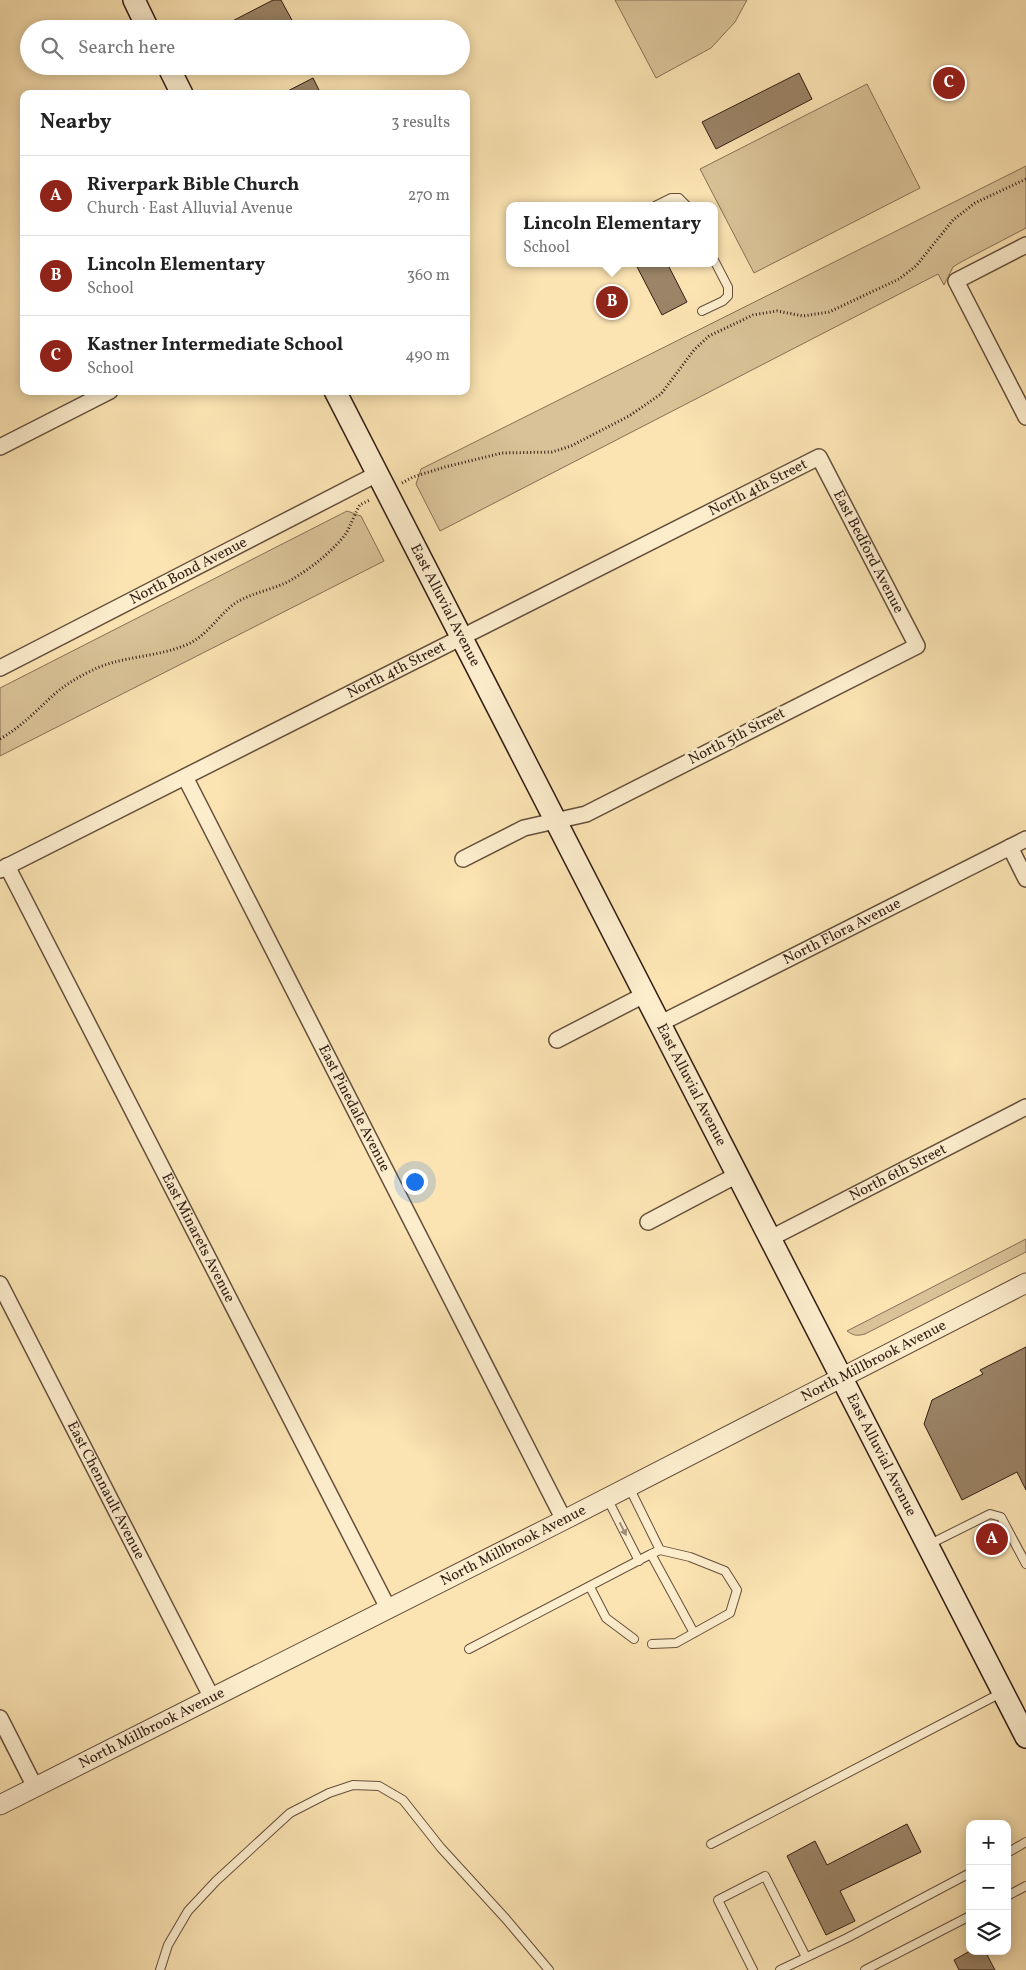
<!DOCTYPE html>
<html lang="en">
<head>
<meta charset="utf-8">
<style>
	:root { --surface:#fff; --page:#f2f2f2; --text:#222; --muted:#767676; --line:#e0e0e0; --accent:#8f2418 }
	body { margin:0; font-family:Vollkorn,serif; background:var(--page); color:var(--text) }
	.controls { position:absolute; right:15px; bottom:15px; display:grid; overflow:hidden; border-radius:10px; box-shadow:0 2px 12px #0003 }
	.controls button { width:45px; height:45px; display:grid; place-items:center; padding:0; border:0; border-bottom:1px solid var(--line); background:var(--surface); color:var(--text); font:25px sans-serif }
	.you { position:absolute; left:414px; top:1181px; width:18px; height:18px; margin:-12px; border:4px solid #fff; border-radius:50%; background:#1a73e8; box-shadow:0 0 0 8px #1a73e833 }
	.badge { display:grid; place-items:center; width:32px; height:32px; border-radius:50%; background:var(--accent); color:#fff; font-size:16px; font-weight:700 }
	.pin { position:absolute; translate:-50% -50%; border:2px solid #fff; box-shadow:0 1px 5px #0006 }
	.popup { position:absolute; left:506px; top:202px; width:212px; height:65px; box-sizing:border-box; display:grid; place-content:center; border-radius:10px; background:var(--surface); filter:drop-shadow(0 1px 4px #0005); font-size:16px; white-space:nowrap; color:var(--muted) }
	.popup b { font-size:19px; color:var(--text) }
	.popup::after { content:''; position:absolute; left:50%; top:100%; margin-left:-10px; border:10px solid transparent; border-top-color:var(--surface) }
	.list { margin:0; padding:0; list-style:none }
	h2 { display:flex; justify-content:space-between; align-items:center; height:65px; margin:0; padding:0 20px; font-size:21px }
	h2 small { font-size:16px; font-weight:400; color:var(--muted) }
	.list li { display:grid; grid-template-columns:32px 1fr auto; gap:15px; align-items:center; box-sizing:border-box; height:80px; padding:0 20px; border-top:1px solid var(--line) }
	.list b { display:block; font-size:19px; white-space:nowrap }
	.list p { margin:0; font-size:16px; white-space:nowrap; color:var(--muted) }
	.list em { font-size:16px; font-style:normal; color:var(--muted) }
	.icon { flex:none; width:28px; height:28px; fill:none; stroke:currentColor; stroke-width:2; stroke-linecap:round; stroke-linejoin:round }
	.map { position:relative; flex:none; width:1026px; height:1970px; overflow:hidden }
	.search { position:absolute; background:var(--surface); box-shadow:0 2px 12px #0003; left:20px; top:20px; width:450px; height:55px; display:flex; align-items:center; gap:12px; box-sizing:border-box; padding:0 18px; border-radius:28px; color:var(--muted); font-size:19px }
	.panel { position:absolute; background:var(--surface); box-shadow:0 2px 12px #0003; left:20px; top:90px; width:450px; height:305px; border-radius:10px }
	.map>svg:first-child { display:block }
	.green { fill:#d9c297; stroke:#867056 }
	.building { fill:#9b8467; stroke:#331e15 }
	.lines { fill:none; stroke-linecap:round; stroke-linejoin:round }
	.service-casing { stroke:#654f3c; stroke-width:10 }
	.minor-casing { stroke:#654f3c; stroke-width:18 }
	.tertiary-casing { stroke:#654f3c; stroke-width:21 }
	.secondary-casing { stroke:#331e15; stroke-width:24 }
	.path { stroke:#331e15; stroke-width:3; stroke-dasharray:1 2.5; stroke-linecap:butt }
	.service { stroke:#fcedcd; stroke-width:8 }
	.minor { stroke:#fcedcd; stroke-width:15 }
	.tertiary { stroke:#fcedcd; stroke-width:19 }
	.secondary { stroke:#fcedcd; stroke-width:21 }
	.oneway { fill:#a2907a }
	.labels { text-anchor:middle; dominant-baseline:central; stroke-width:5; stroke-linejoin:round; paint-order:stroke }
	.street-label { font-size:15px; fill:#331e15; stroke:#fcedcd }
</style>
</head>
<body>
<div class="map">
<svg width="1026" height="1970" viewBox="0 0 1026 1970">
	<rect width="100%" height="100%" fill="#fbe3b2"/>
	<filter id="stains"><feTurbulence type="fractalNoise" baseFrequency=".004" numOctaves="4"/><feColorMatrix values="0 0 0 0 .2 0 0 0 0 .09 0 0 0 0 .02 0 0 0 .5 -.17"/></filter>
	<radialGradient id="worn" r=".72"><stop offset=".6" stop-color="#630" stop-opacity="0"/><stop offset="1" stop-color="#630" stop-opacity=".3"/></radialGradient>
	<path class="green" d="M615,0H747L735,22L711,48L656,78Z
		M867,84L920,188L754,273L700,169Z
		M1026,166V228L961,262L953,267L944,285L938,274L440,531L416,484L421,469Z
		M347,511L361,516L384,561L0,756V688Z
		M1026,1239V1252L865,1334C857,1336 854,1336 847,1331Z"/>
	<path class="building" d="M273,0H281L293,22L280,29H217Z
		M799,73L812,99L716,149L702,122Z
		M313,78L321,94H282Z
		M635,263H667L687,302L662,315Z
		M1026,1347V1490L1017,1472L962,1500L924,1424L932,1400L983,1374L980,1370Z
		M907,1824L921,1852L840,1891L855,1921L826,1935L787,1856L815,1841L827,1865Z
		M970,1951H985L995,1970H959L954,1960Z"/>
	<g class="lines">
		<defs>
			<path id="service" d="M655,206L671,198H679L687,206
				M702,311L723,301L728,296V287L714,260
				M629,1487L660,1550
				M607,1498L639,1561
				M930,1544L990,1514L1001,1517L1026,1564
				M590,1587L606,1618L634,1639
				M652,1644L676,1643L730,1613L737,1590L725,1571L690,1557L660,1550L651,1554L694,1633
				M469,1649L651,1554
				M711,1844L1001,1693
				M1007,1853L1026,1842
				M1007,1896L1026,1886
				M160,1970L168,1945L188,1911L216,1881L290,1813L329,1793L353,1785L379,1786L403,1800L441,1848L506,1919L549,1970
				M753,1970L718,1900L765,1876L806,1957
				M780,1970L847,1938L970,1873
				M865,1970L970,1916"/>
			<g id="minor">
				<path d="M1026,245L956,281L1026,417"/>
				<path d="M0,447L110,391"/>
				<path id="s1" d="M0,668L377,474"/>
				<path id="s2" d="M185,777L564,1520"/>
				<path d="M1010,847L1026,879"/>
				<path id="s3" d="M7,866L388,1608"/>
				<path id="s4" d="M0,870L819,457L917,646L586,814L524,828L463,859"/>
				<path id="s5" d="M659,1024L1026,839"/>
				<path d="M557,1040L644,995"/>
				<path d="M648,1222L737,1175"/>
				<path id="s6" d="M769,1239L1026,1107"/>
				<path id="s7" d="M0,1284L212,1698"/>
				<path d="M0,1718L35,1787"/>
			</g>
			<g id="tertiary">
				<path id="s8" d="M0,1805L564,1520L1026,1283"/>
			</g>
			<g id="secondary">
				<path d="M134,0L148,29"/>
				<path d="M168,66L182,94"/>
				<path id="s9" d="M335,391L1026,1737"/>
			</g>
		</defs>
		<use href="#service" class="service-casing"/>
		<use href="#minor" class="minor-casing"/>
		<use href="#tertiary" class="tertiary-casing"/>
		<use href="#secondary" class="secondary-casing"/>
		<path class="path" d="M402,483L413,477L445,467L502,453L552,452L571,446L629,416L661,394L694,350L709,336L753,315L777,311L803,316L829,312L899,279L916,266L953,220L975,203L1026,179
			M0,739C19,728 31,716 47,701C61,687 79,676 97,668C125,656 157,657 186,645C206,637 217,617 234,604C253,591 277,590 296,577C315,565 331,552 345,535C350,528 357,508 360,505C363,503 368,501 370,500"/>
		<use href="#service" class="service"/>
		<use href="#minor" class="minor"/>
		<use href="#tertiary" class="tertiary"/>
		<use href="#secondary" class="secondary"/>
	</g>
	<defs><path id="oneway-solid" d="M-6-.8H1V-3.2L6.5 0L1 3.2V.8H-6Z" transform="scale(1.25)"/></defs>
	<use class="oneway" href="#oneway-solid" transform="translate(623 1529) rotate(63)"/>
	<g class="labels">
		<g class="street-label">
			<text stroke="none"><textPath href="#s4" startOffset="849">North 4th Street</textPath></text>
			<text stroke="none"><textPath href="#s4" startOffset="1024">East Bedford Avenue</textPath></text>
			<text stroke="none"><textPath href="#s1" startOffset="212">North Bond Avenue</textPath></text>
			<text stroke="none"><textPath href="#s9" startOffset="241">East Alluvial Avenue</textPath></text>
			<text stroke="none"><textPath href="#s4" startOffset="444">North 4th Street</textPath></text>
			<text transform="translate(737 737) rotate(-27)">North 5th Street</text>
			<text stroke="none"><textPath href="#s5" startOffset="205">North Flora Avenue</textPath></text>
			<text stroke="none"><textPath href="#s9" startOffset="780">East Alluvial Avenue</textPath></text>
			<text stroke="none"><textPath href="#s2" startOffset="372">East Pinedale Avenue</textPath></text>
			<text stroke="none"><textPath href="#s6" startOffset="145">North 6th Street</textPath></text>
			<text stroke="none"><textPath href="#s3" startOffset="418">East Minarets Avenue</textPath></text>
			<text stroke="none"><textPath href="#s8" startOffset="980">North Millbrook Avenue</textPath></text>
			<text stroke="none"><textPath href="#s9" startOffset="1196">East Alluvial Avenue</textPath></text>
			<text stroke="none"><textPath href="#s7" startOffset="232">East Chennault Avenue</textPath></text>
			<text stroke="none"><textPath href="#s8" startOffset="575">North Millbrook Avenue</textPath></text>
			<text stroke="none"><textPath href="#s8" startOffset="170">North Millbrook Avenue</textPath></text>
		</g>
	</g>
	<rect width="100%" height="100%" filter="url(#stains)"/>
	<rect width="100%" height="100%" fill="url(#worn)"/>
</svg>
<div class="controls">
<button>+</button>
<button>−</button>
<button><svg class="icon" aria-label="layers" viewBox="0 0 24 24"><path d="M12 4l9 5-9 5-9-5zM3 14l9 5 9-5"/></svg></button>
</div>
<div class="you"></div>
<div class="pin badge" style="left:992px;top:1539px">A</div>
<div class="pin badge" style="left:612px;top:302px">B</div>
<div class="popup"><b>Lincoln Elementary</b>School</div>
<div class="pin badge" style="left:949px;top:83px">C</div>
<div class="search"><svg class="icon" aria-label="search" viewBox="0 0 24 24"><circle cx="10" cy="10" r="6"/><path d="M15 15l6 6"/></svg>Search here</div>
<section class="panel">
<h2>Nearby<small>3 results</small></h2>
<ul class="list">
<li><span class="badge">A</span><div><b>Riverpark Bible Church</b><p>Church · East Alluvial Avenue</p></div><em>270 m</em></li>
<li><span class="badge">B</span><div><b>Lincoln Elementary</b><p>School</p></div><em>360 m</em></li>
<li><span class="badge">C</span><div><b>Kastner Intermediate School</b><p>School</p></div><em>490 m</em></li>
</ul>
</section>
</div>
</body>
</html>
